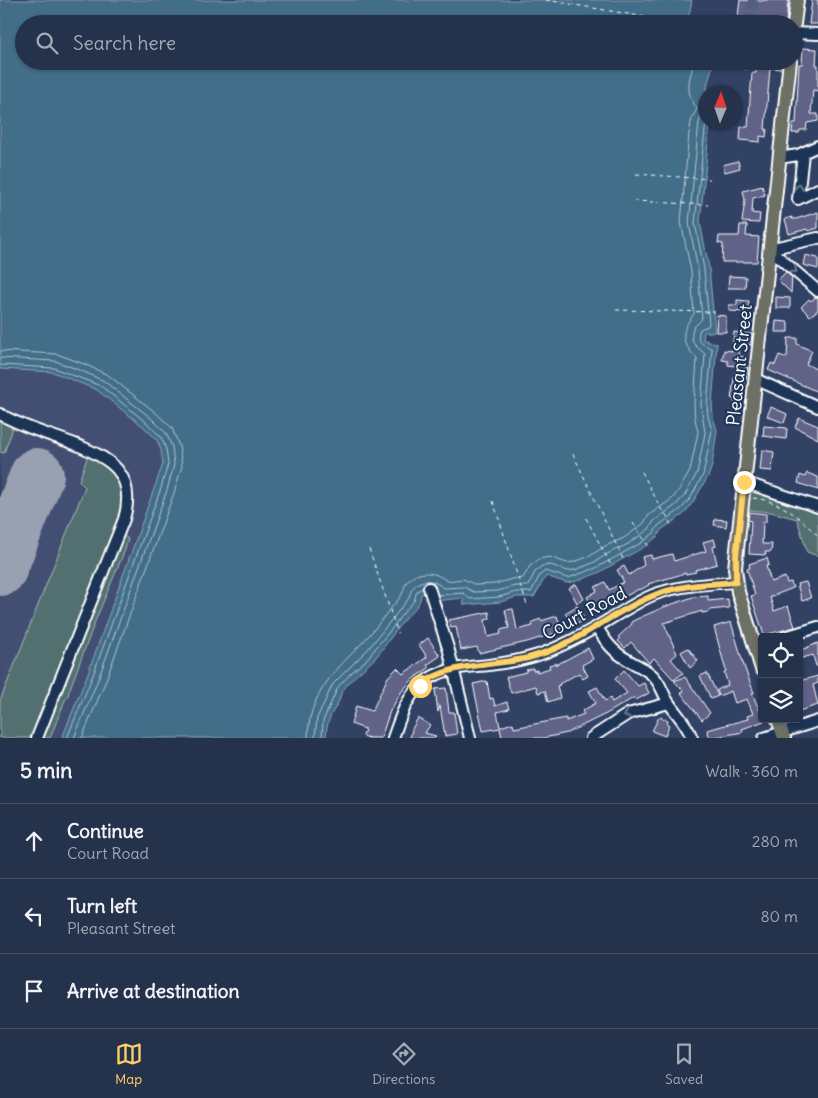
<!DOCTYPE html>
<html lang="en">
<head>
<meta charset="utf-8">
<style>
	:root { --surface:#25324c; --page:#313e56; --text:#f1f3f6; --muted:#a3aab5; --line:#424d64; --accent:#ffd166 }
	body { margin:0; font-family:Delius,sans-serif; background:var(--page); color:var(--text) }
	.controls { position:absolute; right:15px; bottom:15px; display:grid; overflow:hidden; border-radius:5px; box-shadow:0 1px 4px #0004 }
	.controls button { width:45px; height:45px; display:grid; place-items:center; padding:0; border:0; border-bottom:1px solid var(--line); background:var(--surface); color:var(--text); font:25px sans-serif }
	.compass { position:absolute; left:698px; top:85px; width:45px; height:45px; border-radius:50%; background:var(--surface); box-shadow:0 1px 4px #0004; rotate:2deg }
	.stop { position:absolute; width:15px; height:15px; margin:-11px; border:4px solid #ffd166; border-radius:50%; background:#fff }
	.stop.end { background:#ffd166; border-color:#fff; box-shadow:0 1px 5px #0008 }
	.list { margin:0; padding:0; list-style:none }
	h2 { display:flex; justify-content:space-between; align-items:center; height:65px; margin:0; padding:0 20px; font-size:21px }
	h2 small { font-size:16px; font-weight:400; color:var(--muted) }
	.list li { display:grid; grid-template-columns:32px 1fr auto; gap:15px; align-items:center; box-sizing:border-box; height:75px; padding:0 20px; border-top:1px solid var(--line) }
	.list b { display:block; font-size:19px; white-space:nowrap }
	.list p { margin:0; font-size:16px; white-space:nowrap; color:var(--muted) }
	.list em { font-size:16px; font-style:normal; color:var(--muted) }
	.icon { flex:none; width:28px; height:28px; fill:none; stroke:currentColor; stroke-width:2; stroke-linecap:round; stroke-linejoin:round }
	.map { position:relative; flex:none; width:818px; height:738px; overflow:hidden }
	.search { position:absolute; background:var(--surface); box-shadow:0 1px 4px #0004; left:15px; right:15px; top:15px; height:55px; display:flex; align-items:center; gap:12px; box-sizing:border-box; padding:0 18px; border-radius:28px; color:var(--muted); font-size:19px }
	.sheet { height:290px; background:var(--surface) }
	nav { display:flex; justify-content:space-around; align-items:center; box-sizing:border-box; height:70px; border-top:1px solid var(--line); background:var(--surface); font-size:14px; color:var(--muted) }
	nav a { display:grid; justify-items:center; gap:2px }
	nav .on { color:var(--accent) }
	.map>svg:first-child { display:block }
	.built { fill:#435072 }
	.green { fill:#527070; stroke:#a8b8b8 }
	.water { fill:#436e89; stroke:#8ea8b8 }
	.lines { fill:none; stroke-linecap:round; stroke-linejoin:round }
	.shore { stroke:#b4c5d0; stroke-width:1 }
	.taxiway { stroke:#98a0b2; stroke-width:21 }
	.runway { stroke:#98a0b2; stroke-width:54 }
	.building { fill:#606287; stroke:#fff }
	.minor-tunnel { stroke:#505e7c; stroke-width:10; stroke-dasharray:10 5; stroke-linecap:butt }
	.minor-casing { stroke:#fff; stroke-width:14 }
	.major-casing { stroke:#fff; stroke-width:16 }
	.path { stroke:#fff; stroke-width:1; stroke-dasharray:4 4; stroke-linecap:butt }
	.minor { stroke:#1d3557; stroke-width:10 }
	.major { stroke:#6c7065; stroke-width:12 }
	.oneway { stroke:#6c7c92 }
	.route { stroke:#ffd166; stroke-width:6 }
	.labels { text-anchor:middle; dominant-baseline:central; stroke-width:4; stroke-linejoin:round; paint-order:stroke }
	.street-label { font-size:18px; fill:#fff; stroke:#1d3557 }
</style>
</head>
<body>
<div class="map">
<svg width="818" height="738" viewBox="0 0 818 738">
	<rect width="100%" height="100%" fill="#314265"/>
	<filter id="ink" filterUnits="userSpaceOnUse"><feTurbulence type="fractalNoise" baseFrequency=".02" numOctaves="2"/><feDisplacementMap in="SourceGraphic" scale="10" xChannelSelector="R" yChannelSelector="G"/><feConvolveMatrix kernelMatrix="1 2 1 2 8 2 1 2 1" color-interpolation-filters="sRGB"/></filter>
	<g filter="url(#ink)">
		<path class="built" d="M0,369L53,372L97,390L144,427L157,440L161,450L163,464L156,487L88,673L62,738H0Z"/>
		<path class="green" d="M0,419L14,425L4,453L0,452Z
			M88,455C118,471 124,478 121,512L32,738H0V701L85,487L79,481Z
			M750,493H758L818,514V556L807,552L797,519L771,512L748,510Z
			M123,535L128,539L125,550L96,619L69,691L68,696L65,700L50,738H42Z"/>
		<path class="water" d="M0,0H692L688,20L705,24H24V61H714L707,86L708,92H706V122L710,123L700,222L709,268L715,332H704L703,340H707V342L717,343L712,404L713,417L717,430L712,466L708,477L693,502L684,514L661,530L658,536L644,547L598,573L577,581L567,583L546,576L534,597H517L500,602L464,605L463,598L434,601L431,592L421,594C421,605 412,611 405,619C395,630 387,644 377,656C366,668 350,678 342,692C340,695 340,699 338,703C330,716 327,721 326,738H62L88,673L163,464L161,450L157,440L144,427L97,390L53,372L0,369Z"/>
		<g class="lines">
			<path class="shore" d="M0,351L57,354L84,364L108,375L155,412L172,428L179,446L182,466L174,493L106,680L82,738
				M0,358L55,361L82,371L104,381L151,418L166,433L172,447L174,465L167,490L99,677L74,738
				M0,365L54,368L101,386L147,423L161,437L166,449L168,464L161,488L93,675L67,738
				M438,595L463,593L470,599L499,597L516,592H531L540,575L545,571L568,578L596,568L641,543L654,533L658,526L681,509L690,499L703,475L712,430L708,417L707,405L712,349C703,343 695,344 700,329L708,326L709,324L704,269L695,223L706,121
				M308,738C308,681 354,659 383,618C387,612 400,599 402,594C405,588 404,583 411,578C423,570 436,572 447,581L463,579L476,585L495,584L512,579L523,578L530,566L539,559L549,557L567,563L574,562L590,556L605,546L624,538L643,524L649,515L672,499L679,490L690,471L698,432L695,419L694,405L697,359C681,342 679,333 694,314L691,271L681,222L689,133L692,118L697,109C685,91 688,81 695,61
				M315,738L317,718L333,684L369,648L409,598C412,580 430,575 443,588L464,587L474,592L498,591L515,586H528L535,572L542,566L551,565L567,571L575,570L593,563L609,553L628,544L649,529L654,521L676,505L685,495L697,473L705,433L701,405L705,354C695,345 689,343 693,328L702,319L698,270L689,223L699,122L701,117L706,113
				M322,738L323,721L338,687L352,672L365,661L393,627L400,617L414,601L417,591L423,588"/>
			<path class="taxiway" d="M0,512C9,530 6,549 0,568"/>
			<path class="runway" d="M0,569L37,475"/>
		</g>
		<path class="building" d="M740,0L763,1V0H788L786,24H737Z
			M812,0H818V24H809Z
			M803,48L817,49L816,65H818V91L813,90L811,114H818V121L807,123L806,130H800L799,133H792L793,123H796L799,64H802Z
			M757,61H782L781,69L770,68L765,129H767L766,137L760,136V142L740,140L741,127H748L752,73H756Z
			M738,161L740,168L725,172L723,165Z
			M762,186L765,195L753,198L752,213L760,214L759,223L742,222L745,200L743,191Z
			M818,212V228L808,231L807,229L789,234L785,219L792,217V219H796Z
			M740,225H747L746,236L759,237L757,262H722L723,244L718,243L719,236H739Z
			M805,255L818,258V269L803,265Z
			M786,272L792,277L791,293L778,280Z
			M729,276L746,277L745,288H728Z
			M776,297L790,298V308H776Z
			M816,297L818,298V310L810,316L801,307L809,299L811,301Z
			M737,300L749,301L748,312L729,311V305H737Z
			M717,315L726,316V332H716Z
			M776,321L788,322V332H775Z
			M734,332L752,334L751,345L739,344L738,356L746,357L745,367H748L746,379H744L741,402H734V399L731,398L736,366L728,365V361L722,360L724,350L732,351Z
			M788,338H797V344L812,351L806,364L818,370V392L768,370L771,363L775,365L779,355L787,358Z
			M771,407L787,414L784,423L767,416Z
			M799,418L818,426V439L795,427Z
			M764,426L787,428L786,439L763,436Z
			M762,450L774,452L772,471L760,470Z
			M807,473L818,477V490L798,483L800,475L805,477Z
			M749,512L766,514V522H763L762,544H772L771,552H765L766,555L749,554L751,521L748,520Z
			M715,519L727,520L726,527L714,525Z
			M714,539L716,546L713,547L717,564L695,570L696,572L686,574V573L648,584L649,585L640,590L639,589L596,612L587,597L597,591L595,587L605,582L609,590L624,582L617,570L624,566L629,575L644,565L642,557L651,555L652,559L672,554L674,561L706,551L703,542Z
			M767,558L769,565L766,566L771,582L785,577L787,583L791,582L793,588L770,597L774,611L788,606L795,627L764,635L751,596L755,595L747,569L750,568L749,564Z
			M806,582L811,598L802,601L797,584Z
			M576,584L584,599L577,603L569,588Z
			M708,596V601L728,599L729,608L709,610V612L702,613V611L664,623L677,654L671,659L683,673L674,680L654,658L649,663L631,642L625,648L618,641L620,639L618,637L632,624L631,622L639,618L664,607L693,597Z
			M577,606L585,620L573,626L565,613Z
			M513,609L517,630L533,626L532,622L541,619V621L557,616L562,631L527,642L479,653L477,647L461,650L456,627L451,628L449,620L489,612L490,619L485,620L488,637L501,634L500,630L509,628L505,610Z
			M731,622L744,666L754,693H752L764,721L742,729L743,732L710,738L707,730L748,719L747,716L753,714L747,699L735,703L731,691L719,696L717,690L728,685L724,672L726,671L714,627Z
			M428,638L440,656L427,665L429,668L413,679L402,691L390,711L381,738H369L363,736L365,729L351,724L356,706L372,711L388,677L397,668L403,674L427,657L419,645Z
			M818,643V666H816L813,655L799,659V651Z
			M588,648L593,659L582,665L588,676L583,679L579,673L559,684L560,685L557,686L560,698L548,702L545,691L538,693L536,686L511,693L506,677L526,672V670L533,668V671L537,670V672L550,668L549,665L556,663V665Z
			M688,648L698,661L690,668L681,652Z
			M624,670L638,686L644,683L649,693L636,700L635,697L606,714L567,733L544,738H502L500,728L483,731L473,684L487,681L490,699L493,698L495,706L507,702L509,709L497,712L500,727L513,723L514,728L566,718V721L584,714L582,711L596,703L589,691L597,687L605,701L610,698L612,702L627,693L615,679Z
			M707,673L718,696L711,699L700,676Z
			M818,676V683L813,685L818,705L799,711V681Z
			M685,677L710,713L702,720L681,693L684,691L674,681Z
			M446,688L449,712H454L457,734L445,736L440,706L438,712L435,689Z
			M659,717L668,720L667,724L669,725L665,736L652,731Z
			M418,718L430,725L425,733L436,736L435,738H410L412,729Z"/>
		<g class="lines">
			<path class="minor-tunnel" d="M750,24L753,0"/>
			<defs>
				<path id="minor" d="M794,33L818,34
					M746,63V61
					M803,153L798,199L818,189
					M779,158L798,155L818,146
					M769,249L818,291
					M769,249L818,238
					M755,379L818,407
					M0,414C22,427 48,434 72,443C110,458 137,473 124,519L37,738
					M744,482L818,507
					M429,588L449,651L470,738
					M597,627C605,641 613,652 628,660C636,665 644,668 651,674C661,682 662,693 669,703C677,715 687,724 692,738
					M785,637L818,627
					M393,738C401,715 408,691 430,678C448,667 470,667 489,665C506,663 522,660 538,655C564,646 587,633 610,619C624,611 638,601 653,595C679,585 708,584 735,582
					M591,738L628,714L669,703
					M764,738L818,721"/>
				<path id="major" d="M794,24L797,0
					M762,669L738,592L735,568L790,61
					M778,719L784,738"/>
			</defs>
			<use href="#minor" class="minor-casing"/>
			<use href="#major" class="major-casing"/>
			<path class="path" d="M546,0L687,24
				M668,61L680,63L681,61
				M636,174L710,179
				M634,201L708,205
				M616,310L715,312
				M573,454L624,561
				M642,472L661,509L667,516L671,525
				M753,498C780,501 796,514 815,533L818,535
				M493,501L527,605
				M586,518L612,567
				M633,523L649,547
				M369,549L398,633"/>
			<use href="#minor" class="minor"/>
			<use href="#major" class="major"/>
		</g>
		<defs><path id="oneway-chevron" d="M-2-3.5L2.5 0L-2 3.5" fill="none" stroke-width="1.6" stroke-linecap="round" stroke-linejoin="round" transform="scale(1.25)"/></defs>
		<g class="oneway">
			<use href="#oneway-chevron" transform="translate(799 187) rotate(-84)"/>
			<use href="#oneway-chevron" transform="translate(794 270) rotate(41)"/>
			<use href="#oneway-chevron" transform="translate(627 715) rotate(155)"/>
		</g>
	</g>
	<g class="lines" filter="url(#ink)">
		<path class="route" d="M420,686C445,663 494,666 528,658C575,646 607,615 650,597C677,585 706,584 736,582V557L744,482"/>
	</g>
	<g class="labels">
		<g class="street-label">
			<text transform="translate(739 365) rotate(-84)">Pleasant Street</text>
			<text transform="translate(584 613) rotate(-28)">Court Road</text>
		</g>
	</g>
</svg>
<div class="controls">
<button><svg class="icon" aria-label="locate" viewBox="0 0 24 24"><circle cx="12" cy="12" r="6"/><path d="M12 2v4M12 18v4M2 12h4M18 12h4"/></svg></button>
<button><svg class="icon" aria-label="layers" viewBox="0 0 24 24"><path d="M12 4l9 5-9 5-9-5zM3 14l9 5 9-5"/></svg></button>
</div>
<svg class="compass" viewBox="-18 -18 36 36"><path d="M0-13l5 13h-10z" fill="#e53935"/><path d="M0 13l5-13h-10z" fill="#a3aab5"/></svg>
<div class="stop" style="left:420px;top:686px"></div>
<div class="stop end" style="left:744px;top:482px"></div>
<div class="search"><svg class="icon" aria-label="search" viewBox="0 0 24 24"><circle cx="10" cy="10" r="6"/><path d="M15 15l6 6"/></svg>Search here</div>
</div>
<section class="sheet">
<h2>5 min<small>Walk · 360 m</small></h2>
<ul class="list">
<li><svg class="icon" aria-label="ahead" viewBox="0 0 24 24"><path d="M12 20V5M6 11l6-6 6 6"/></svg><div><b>Continue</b><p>Court Road</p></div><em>280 m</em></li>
<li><svg class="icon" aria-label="left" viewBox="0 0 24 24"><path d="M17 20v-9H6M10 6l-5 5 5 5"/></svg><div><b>Turn left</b><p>Pleasant Street</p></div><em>80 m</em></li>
<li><svg class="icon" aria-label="arrive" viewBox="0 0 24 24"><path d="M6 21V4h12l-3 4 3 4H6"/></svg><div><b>Arrive at destination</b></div></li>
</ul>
</section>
<nav>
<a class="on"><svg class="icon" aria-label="map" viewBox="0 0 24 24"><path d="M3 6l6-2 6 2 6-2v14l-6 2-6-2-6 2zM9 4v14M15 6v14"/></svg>Map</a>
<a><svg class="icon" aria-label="directions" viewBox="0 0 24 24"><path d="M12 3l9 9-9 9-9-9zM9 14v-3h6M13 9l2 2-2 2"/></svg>Directions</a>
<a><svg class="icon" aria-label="saved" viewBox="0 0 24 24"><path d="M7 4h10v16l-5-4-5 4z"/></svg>Saved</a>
</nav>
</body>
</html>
